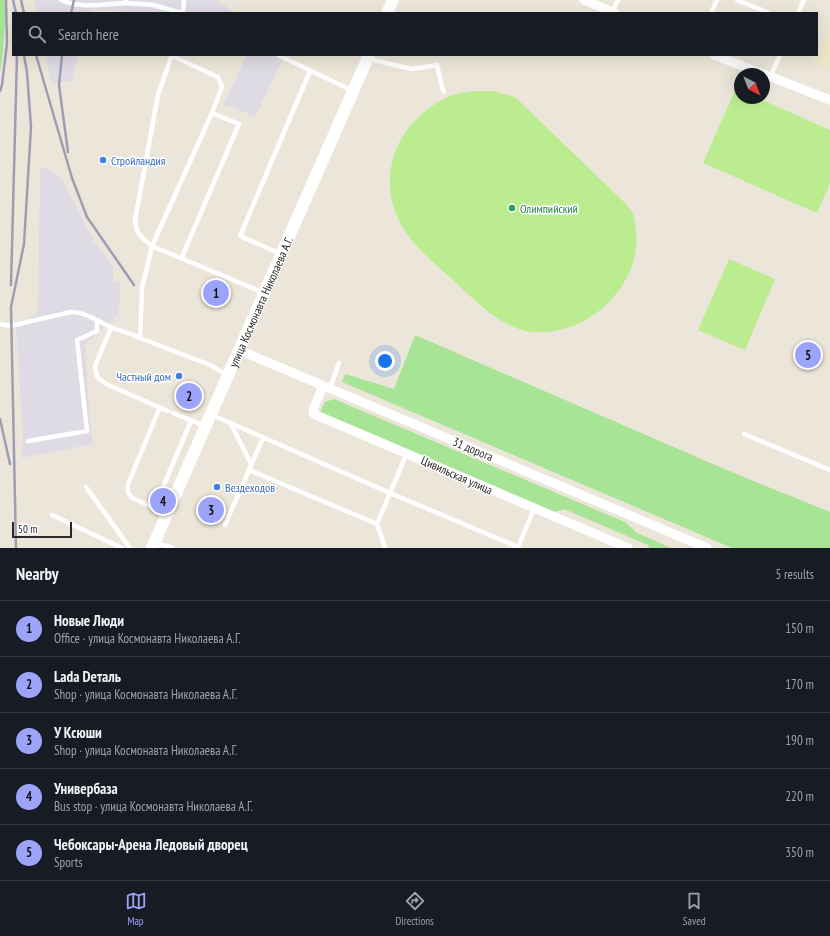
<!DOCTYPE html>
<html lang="en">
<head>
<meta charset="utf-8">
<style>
	:root { --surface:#171b24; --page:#20242c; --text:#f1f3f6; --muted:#9ea1a6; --line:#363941; --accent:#9ca4fa }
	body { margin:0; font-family:"PT Sans Narrow",sans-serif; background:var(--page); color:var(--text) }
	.compass { position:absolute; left:734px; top:68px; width:36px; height:36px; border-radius:50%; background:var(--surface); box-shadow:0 4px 16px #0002; rotate:138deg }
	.scale { position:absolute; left:12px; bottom:10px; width:60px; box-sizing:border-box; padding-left:4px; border:2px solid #292929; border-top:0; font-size:11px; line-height:14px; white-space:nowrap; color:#292929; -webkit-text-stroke:3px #fff; paint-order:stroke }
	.you { position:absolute; left:385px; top:361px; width:14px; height:14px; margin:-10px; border:3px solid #fff; border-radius:50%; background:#1a73e8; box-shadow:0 0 0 6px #1a73e833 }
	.badge { display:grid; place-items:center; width:26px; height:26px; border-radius:50%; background:var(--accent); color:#111; font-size:13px; font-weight:700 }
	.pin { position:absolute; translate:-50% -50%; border:2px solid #fff; box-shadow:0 1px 4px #0006 }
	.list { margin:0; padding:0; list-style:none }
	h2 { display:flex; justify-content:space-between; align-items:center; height:52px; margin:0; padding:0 16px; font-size:17px }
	h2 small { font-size:13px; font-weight:400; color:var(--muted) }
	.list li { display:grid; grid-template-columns:26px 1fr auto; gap:12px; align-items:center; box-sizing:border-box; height:56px; padding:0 16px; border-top:1px solid var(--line) }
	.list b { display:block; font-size:15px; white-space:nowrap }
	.list p { margin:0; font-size:13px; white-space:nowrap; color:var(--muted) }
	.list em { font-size:13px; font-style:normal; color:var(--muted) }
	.icon { flex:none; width:22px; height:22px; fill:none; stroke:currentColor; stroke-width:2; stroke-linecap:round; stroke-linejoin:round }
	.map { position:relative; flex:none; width:830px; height:548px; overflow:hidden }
	.search { position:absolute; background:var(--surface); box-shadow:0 4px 16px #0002; left:12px; right:12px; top:12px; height:44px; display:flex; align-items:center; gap:10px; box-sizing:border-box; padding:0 14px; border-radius:0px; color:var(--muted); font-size:15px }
	.sheet { height:332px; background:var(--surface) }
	nav { display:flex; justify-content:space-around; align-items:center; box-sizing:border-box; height:56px; border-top:1px solid var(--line); background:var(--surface); font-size:11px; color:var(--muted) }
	nav a { display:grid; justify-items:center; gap:2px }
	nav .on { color:var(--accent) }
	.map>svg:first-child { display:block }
	.industrial { fill:#dfdbe4 }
	.education { fill:#eee6c9 }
	.green { fill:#a7e495 }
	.pitch { fill:#bbec90 }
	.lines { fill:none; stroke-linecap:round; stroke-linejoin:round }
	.lane { stroke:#fff; stroke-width:4.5 }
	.street { stroke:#fff; stroke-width:9 }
	.secondary { stroke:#fff; stroke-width:12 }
	.rail { stroke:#9d9eb4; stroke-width:2.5 }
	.shop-dot { fill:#3f7fe0; stroke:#fff; stroke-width:1.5 }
	.leisure-dot { fill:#2e9e5b; stroke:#fff; stroke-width:1.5 }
	.labels { text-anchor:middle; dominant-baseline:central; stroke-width:3; stroke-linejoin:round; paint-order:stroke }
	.shop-label { font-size:12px; fill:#366cbe; stroke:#fff; text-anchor:start }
	.leisure-label { font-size:12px; fill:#27864d; stroke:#fff; text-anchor:start }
	.street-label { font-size:12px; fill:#292929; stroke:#fff }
</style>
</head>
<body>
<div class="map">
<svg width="830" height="548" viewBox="0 0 830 548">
	<rect width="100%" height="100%" fill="#ece6da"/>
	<path class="industrial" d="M34,0H217L235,13H144L91,9L90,13H37Z
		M46,55H78L72,81L51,83Z
		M247,55H285L255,117L229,106L228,108L223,105Z
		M40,168H48L62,179L95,243L113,265V281L120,282L119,315L85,344L91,435L94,444L21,458L23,435L16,328L38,312Z"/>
	<path class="education" d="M830,25V71L814,64Z"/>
	<path class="green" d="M0,0H5L6,7L3,51L0,74Z
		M415,335L729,471L830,512V548H732L342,382L345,374L394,389Z
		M334,399L625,522L637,533L671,548H649L648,545L564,509L555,512L320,412L325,402Z"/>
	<path class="pitch" d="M736,88L740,90V98H758L830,130V183L817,213L703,163Z
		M474,91H493L515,97L625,203C627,206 630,209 632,212C634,215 634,220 635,224C639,243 635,263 626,279C614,300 597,316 575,325C519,347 490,315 452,279C434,263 414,247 402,226C373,175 399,118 450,96C458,93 466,92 474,91Z
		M729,259L775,279L745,350L698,330Z"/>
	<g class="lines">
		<path class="lane" d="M61,0C80,9 105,4 126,3
			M126,0V3L153,5L182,13
			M737,0L769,13
			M612,12L618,0
			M183,13L184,0
			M711,13L717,0
			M798,13L804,0
			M172,55L158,95L135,220C136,234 141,237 152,246L264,293
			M278,55L353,91
			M172,56L218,77L222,87L212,113L239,124L182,257
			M369,59L412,69L437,65L442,87L444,92
			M770,77L780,55
			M281,254L240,236L310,71
			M0,324L10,326L71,312C85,312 98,321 110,327C120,331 130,333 140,338L210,365L227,375
			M111,328L95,366L97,377L106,384L168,411
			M140,338L142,288L152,246L212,113
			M330,388L339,363
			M160,407L128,484V492L132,498L167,513
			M173,413L205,426
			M212,415L390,493L377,524L249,470
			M231,424L251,464
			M744,434L830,470
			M28,441L87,431L77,340L97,331V320
			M407,453L390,493L518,547L534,509
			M86,487L130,548
			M154,508L191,421
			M52,515L122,548
			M377,524L385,548
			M225,525L263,438
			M156,543L173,548"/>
		<path class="street" d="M584,0L615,13
			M714,55L763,74
			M764,74L830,100
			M239,350L707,548
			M323,386L313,410V413L316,415L628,548"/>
		<g class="secondary">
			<path d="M387,13L393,0"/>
			<path id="s1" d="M152,548L369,55"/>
		</g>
		<path class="rail" d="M13,0L16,13
			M21,0L24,13
			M71,13L74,0
			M36,55L72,178L87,217L134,285
			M62,55L59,85L68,152
			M0,91L2,85L7,43L6,0
			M11,285L17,55
			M0,419L10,464
			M16,548L11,307L24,244L31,127L27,72L24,55"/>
	</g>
	<g class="shop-dot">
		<circle cx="103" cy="160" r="4"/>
		<circle cx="179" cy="376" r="4"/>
		<circle cx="217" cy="487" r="4"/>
	</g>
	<circle class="leisure-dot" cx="512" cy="208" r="4"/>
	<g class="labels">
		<g class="shop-label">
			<text x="111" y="160">Стройландия</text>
			<text x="171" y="376" text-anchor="end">Частный дом</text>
			<text x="225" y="487">Вездеходов</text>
		</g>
		<g class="leisure-label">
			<text x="520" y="208">Олимпийский</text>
		</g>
		<g class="street-label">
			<text stroke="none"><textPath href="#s1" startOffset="269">улица Космонавта Николаева А.Г.</textPath></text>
			<text transform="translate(473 449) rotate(23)">31 дорога</text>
			<text transform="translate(457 475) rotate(24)">Цивильская улица</text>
		</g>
	</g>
</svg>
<svg class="compass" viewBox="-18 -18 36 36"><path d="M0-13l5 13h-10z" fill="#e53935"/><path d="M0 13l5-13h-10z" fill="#9ea1a6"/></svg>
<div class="scale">50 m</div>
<div class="you"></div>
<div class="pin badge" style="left:216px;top:293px">1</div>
<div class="pin badge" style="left:189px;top:396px">2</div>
<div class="pin badge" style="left:211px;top:510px">3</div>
<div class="pin badge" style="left:163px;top:501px">4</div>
<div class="pin badge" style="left:808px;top:355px">5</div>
<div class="search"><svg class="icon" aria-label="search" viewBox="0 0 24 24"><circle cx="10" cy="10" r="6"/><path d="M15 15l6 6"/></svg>Search here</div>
</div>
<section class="sheet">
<h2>Nearby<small>5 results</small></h2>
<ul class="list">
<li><span class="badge">1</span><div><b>Новые Люди</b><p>Office · улица Космонавта Николаева А.Г.</p></div><em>150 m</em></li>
<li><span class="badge">2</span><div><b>Lada Dеталь</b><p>Shop · улица Космонавта Николаева А.Г.</p></div><em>170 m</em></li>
<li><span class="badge">3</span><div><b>У Ксюши</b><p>Shop · улица Космонавта Николаева А.Г.</p></div><em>190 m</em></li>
<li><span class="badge">4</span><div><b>Универбаза</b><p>Bus stop · улица Космонавта Николаева А.Г.</p></div><em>220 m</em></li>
<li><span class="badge">5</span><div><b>Чебоксары-Арена Ледовый дворец</b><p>Sports</p></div><em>350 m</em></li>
</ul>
</section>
<nav>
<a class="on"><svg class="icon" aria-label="map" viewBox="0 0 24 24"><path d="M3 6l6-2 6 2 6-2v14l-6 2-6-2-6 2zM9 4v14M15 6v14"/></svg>Map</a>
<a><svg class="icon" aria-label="directions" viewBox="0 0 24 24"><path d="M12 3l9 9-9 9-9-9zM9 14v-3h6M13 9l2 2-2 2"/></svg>Directions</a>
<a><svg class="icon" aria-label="saved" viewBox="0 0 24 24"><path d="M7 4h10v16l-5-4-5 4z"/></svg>Saved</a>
</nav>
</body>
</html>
